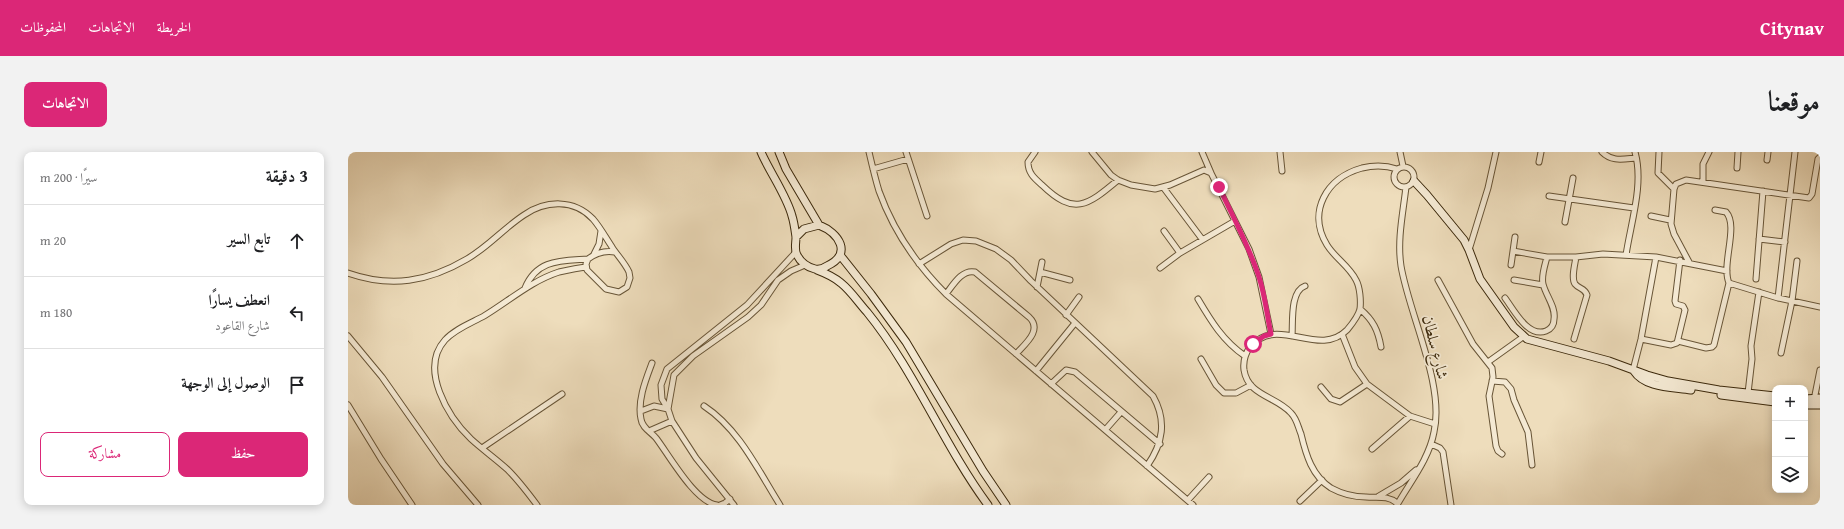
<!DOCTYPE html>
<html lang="ar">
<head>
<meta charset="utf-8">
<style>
	:root { --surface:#fff; --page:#f2f2f2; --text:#202124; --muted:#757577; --line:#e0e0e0; --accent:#db2777 }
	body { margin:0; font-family:"Gentium Book Plus",Amiri,serif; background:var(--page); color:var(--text); direction:rtl }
	.controls { position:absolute; right:12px; bottom:12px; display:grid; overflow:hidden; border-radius:8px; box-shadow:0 2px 10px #0003 }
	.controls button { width:36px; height:36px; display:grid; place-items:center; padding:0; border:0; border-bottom:1px solid var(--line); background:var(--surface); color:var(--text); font:20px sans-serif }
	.stop { position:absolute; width:12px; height:12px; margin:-9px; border:3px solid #db2777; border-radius:50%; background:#fff }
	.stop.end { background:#db2777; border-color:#fff; box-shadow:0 1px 4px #0008 }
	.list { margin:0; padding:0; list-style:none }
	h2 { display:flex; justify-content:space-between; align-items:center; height:52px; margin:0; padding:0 16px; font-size:17px }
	h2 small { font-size:13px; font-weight:400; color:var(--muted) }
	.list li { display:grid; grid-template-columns:26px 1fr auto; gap:12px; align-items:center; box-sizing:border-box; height:72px; padding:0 16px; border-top:1px solid var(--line) }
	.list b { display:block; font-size:15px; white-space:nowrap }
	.list p { margin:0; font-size:13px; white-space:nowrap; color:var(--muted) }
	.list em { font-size:13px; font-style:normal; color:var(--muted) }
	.actions { display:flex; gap:8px; padding:12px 16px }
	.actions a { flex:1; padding:9px 0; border:1px solid var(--accent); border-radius:8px; text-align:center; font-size:14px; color:var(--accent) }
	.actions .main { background:var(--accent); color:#fff }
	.icon { flex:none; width:22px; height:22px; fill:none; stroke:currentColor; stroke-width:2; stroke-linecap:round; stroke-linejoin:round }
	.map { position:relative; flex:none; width:1472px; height:353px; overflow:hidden; direction:ltr; border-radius:8px }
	header { display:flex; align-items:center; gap:24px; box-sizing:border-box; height:56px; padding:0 20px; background:var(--accent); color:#fff }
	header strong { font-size:19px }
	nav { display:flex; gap:22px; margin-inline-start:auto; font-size:14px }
	.intro { display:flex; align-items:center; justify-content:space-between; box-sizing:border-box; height:96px; padding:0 24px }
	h1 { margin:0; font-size:28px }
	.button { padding:10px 18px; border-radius:8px; background:var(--accent); color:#fff; font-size:14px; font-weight:700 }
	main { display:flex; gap:24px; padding:0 24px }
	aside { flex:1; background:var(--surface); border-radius:8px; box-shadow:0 2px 10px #0003 }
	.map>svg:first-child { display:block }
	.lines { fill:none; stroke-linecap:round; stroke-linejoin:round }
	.street-casing { stroke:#685537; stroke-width:7 }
	.secondary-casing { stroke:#3b280b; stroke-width:9 }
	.street { stroke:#f4e9d3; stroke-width:5 }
	.secondary { stroke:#f4e9d3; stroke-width:7 }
	.route { stroke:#db2777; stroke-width:5 }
	.labels { text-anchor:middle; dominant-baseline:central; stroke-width:3.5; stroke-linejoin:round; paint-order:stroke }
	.street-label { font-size:16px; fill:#3b280b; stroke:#f4e9d3 }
</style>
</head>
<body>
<header>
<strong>Citynav</strong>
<nav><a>الخريطة</a><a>الاتجاهات</a><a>المحفوظات</a></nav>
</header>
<div class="intro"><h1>موقعنا</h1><a class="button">الاتجاهات</a></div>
<main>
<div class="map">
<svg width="1472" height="353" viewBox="0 0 1472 353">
	<rect width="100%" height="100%" fill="#eeddbc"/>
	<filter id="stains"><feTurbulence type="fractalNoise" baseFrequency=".005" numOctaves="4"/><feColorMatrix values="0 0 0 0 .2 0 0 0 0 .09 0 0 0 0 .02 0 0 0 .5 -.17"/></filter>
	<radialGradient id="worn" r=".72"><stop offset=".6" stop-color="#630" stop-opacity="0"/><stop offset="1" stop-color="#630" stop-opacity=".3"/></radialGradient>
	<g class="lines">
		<defs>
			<path id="street" d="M521,0C524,13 527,26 531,39C545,78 569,113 598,142L845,353
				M558,0L579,64
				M687,0L680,10C680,21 686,26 694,33C726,64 739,54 770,28
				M744,0L763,23L770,28L783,33L807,37L822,33L856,18L863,21L901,97L911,125L923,182
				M854,0L863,21
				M932,0L934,19
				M1052,0L1055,14
				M1254,0C1264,10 1275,7 1288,6
				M1311,0L1310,21L1326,37
				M1419,8L1420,0
				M1191,10L1193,0
				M1046 25a10 10 0 1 1 20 0a10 10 0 1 1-20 0Z
				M1389,16L1390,0
				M525,17L560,7
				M1049,17C1037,13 1026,13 1014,16C978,26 959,60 979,93C987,106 1001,114 1008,128C1012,135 1013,149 1012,157C1010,165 1004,172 999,178C970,207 930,162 902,195C897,202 895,210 896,218C900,244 928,244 943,261C949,267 950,275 953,282C958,303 964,324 983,336C994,342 1007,345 1018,345C1030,346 1039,343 1049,351
				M1355,30V12L1361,0
				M815,35L854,87
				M1201,44L1286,56
				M1367,58L1378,60C1391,74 1373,112 1381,131L1430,146L1472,155
				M1303,64L1322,68
				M1217,70L1225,26
				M816,79L832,101
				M1411,87L1437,90
				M1121,98L1140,36L1148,0
				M1165,99L1199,105H1228L1255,102L1308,105L1379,119
				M246,102L251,92L253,79
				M1278,103C1283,70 1296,32 1287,0
				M1341,110L1326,82L1323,72L1326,37L1328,32L1338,28L1461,46L1464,42L1470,7L1472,5
				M571,112L603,92L615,88L628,89L648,97L663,108L683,129L805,244C819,269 815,291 799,314
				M1163,113L1167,85
				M812,116L832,101L887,69
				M692,120L722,128
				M0,121C43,136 80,130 119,107C140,95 156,76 176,63C198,48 226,47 245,67C252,75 258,86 264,95C269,103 277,111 281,120L282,126L279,135L271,140L258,137L239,118L238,112L240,107C248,101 256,98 267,100
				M1408,127L1415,39
				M1090,128L1125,192L1144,216L1145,225L1141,244L1148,294L1150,299L1154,302
				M1166,128L1195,133
				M689,135L694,110
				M177,136C189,107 213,109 240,107
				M598,142C605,133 614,117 627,120L681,165C695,178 677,192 668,202
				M1157,146C1166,158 1180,186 1198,179C1203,177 1206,173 1206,167C1208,155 1198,144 1195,132C1193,124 1197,113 1199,105
				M1430,146L1447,0
				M850,147C863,169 875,189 897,204
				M1012,157C1025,168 1030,178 1033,195
				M718,163L731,145
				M994,182L1007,215L1019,232L1062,264L1087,272
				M0,184L34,225L95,312L130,353
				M944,184C945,170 942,139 957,134
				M1226,187L1239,143C1237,136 1231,137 1227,132C1223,126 1227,112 1228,105
				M1293,187L1323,193L1329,191L1337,158L1335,154L1328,152L1327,149L1332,108
				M1330,189L1358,196L1364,195L1366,193L1381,131
				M1433,201L1444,149L1449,109
				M853,207L868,233L876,241H888L903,233
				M1140,210L1175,185
				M304,211C298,227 289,249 293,267C294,276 303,280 308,286C321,303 347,350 369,353
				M1285,218L1293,187L1308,105
				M688,219L727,171
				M1144,229L1157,230L1163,237L1166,248L1180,280L1184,313
				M703,232L718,218L727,220L812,292
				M973,235L983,247L992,250L1019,232
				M1400,241L1404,207L1403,194L1411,140
				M1466,248L1472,218
				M0,253L33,307L64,353
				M356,254C391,277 410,318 432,353
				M320,257L326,223L345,204L400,165L413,153L430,128L443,119L457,113
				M293,259L306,254L320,257
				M758,277L773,260
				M301,279L324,269
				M1083,292L1092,296L1095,300L1103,353
				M134,296L214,242
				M1024,297L1062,264
				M1031,344L1053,331L1068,318
				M840,348L861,325
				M952,349L974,328
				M189,353C180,341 171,329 160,318C148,307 135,298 123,287C100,265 71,217 97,188C107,177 123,171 136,164C161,149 183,129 211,120C220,118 229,116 238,115
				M372,353L377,351L382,347
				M386,353L348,306L324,269L320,257L314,247L313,233L319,217L399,153L447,101
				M1049,353C1062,330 1081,307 1086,280C1097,233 1061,162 1053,114C1049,88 1055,61 1058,35"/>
			<path id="secondary" d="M413,0C421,19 439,44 444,64C446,70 447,78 448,85C448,91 446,98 449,103C453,111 459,115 467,117C471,118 476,116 479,114C505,102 491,81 471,73L456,77L448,85
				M431,0L438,17L471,73
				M1066,29L1079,43L1116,88L1121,98L1132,127L1166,175L1179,187L1261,209L1299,223L1320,229L1371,238L1427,244
				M492,103L523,142L558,190L635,319L658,353
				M469,118C477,121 486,125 493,131C503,139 510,150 519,160C567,219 595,292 640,353
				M1286,219C1297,236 1325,235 1343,238
				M1373,243L1427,250
				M1457,247L1472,246
				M1457,253H1472"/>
		</defs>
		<use href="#street" class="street-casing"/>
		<use href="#secondary" class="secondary-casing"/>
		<use href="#street" class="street"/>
		<use href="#secondary" class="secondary"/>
	</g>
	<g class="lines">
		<path class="route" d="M871,35C885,65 901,94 911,125C917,143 919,163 923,182L916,184L905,192"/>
	</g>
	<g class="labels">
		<g class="street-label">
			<text transform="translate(1088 195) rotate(76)">شارع سلطان</text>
		</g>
	</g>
	<rect width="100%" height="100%" filter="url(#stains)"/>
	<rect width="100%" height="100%" fill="url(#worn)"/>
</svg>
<div class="controls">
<button>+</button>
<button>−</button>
<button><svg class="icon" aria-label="layers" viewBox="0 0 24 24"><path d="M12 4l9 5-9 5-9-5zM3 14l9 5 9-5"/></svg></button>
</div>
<div class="stop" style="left:905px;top:192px"></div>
<div class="stop end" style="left:871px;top:35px"></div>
</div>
<aside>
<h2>3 دقيقة<small>سيرًا · 200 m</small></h2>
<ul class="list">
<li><svg class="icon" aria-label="ahead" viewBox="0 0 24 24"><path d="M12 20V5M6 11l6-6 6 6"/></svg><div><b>تابع السير</b></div><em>20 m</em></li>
<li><svg class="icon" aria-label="left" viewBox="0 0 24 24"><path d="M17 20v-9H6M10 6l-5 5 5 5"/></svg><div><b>انعطف يسارًا</b><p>شارع القاعود</p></div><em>180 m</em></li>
<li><svg class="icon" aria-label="arrive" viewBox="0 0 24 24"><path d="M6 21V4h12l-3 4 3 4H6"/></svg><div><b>الوصول إلى الوجهة</b></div></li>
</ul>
<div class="actions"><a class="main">حفظ</a><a>مشاركة</a></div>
</aside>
</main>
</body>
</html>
